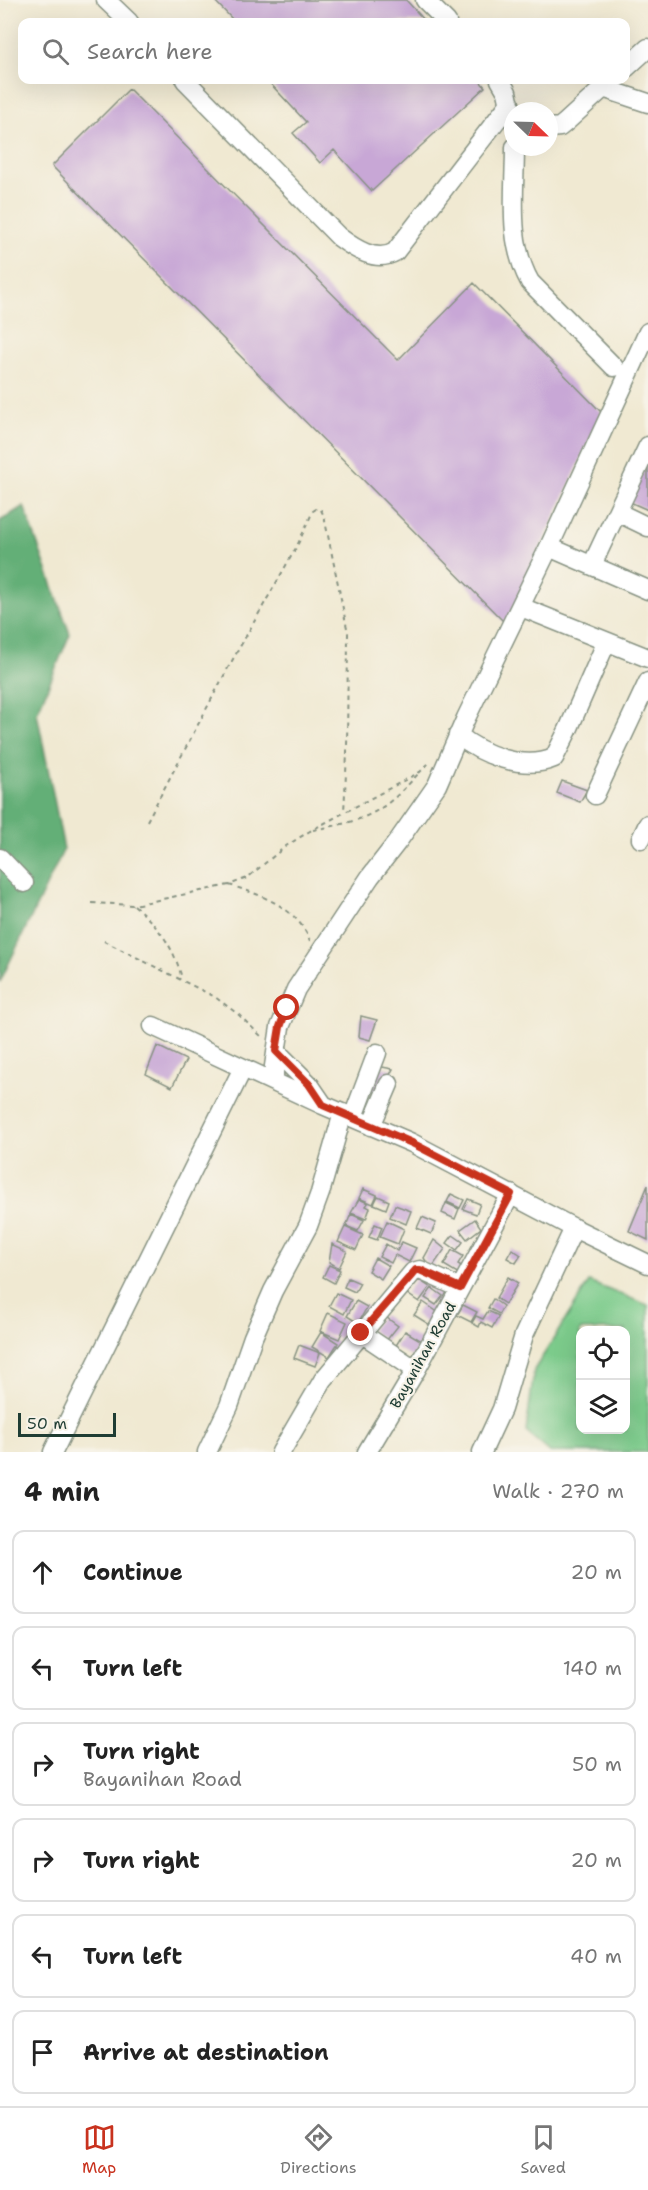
<!DOCTYPE html>
<html lang="en">
<head>
<meta charset="utf-8">
<style>
	:root { --surface:#fff; --page:#f6f6f6; --text:#222; --muted:#767676; --line:#e0e0e0; --accent:#c8321e }
	body { margin:0; font-family:"Shantell Sans",sans-serif; background:var(--page); color:var(--text) }
	.controls { position:absolute; right:18px; bottom:18px; display:grid; overflow:hidden; border-radius:12px; box-shadow:0 6px 24px #0002 }
	.controls button { width:54px; height:54px; display:grid; place-items:center; padding:0; border:0; border-bottom:2px solid var(--line); background:var(--surface); color:var(--text); font:30px sans-serif }
	.compass { position:absolute; left:504px; top:102px; width:54px; height:54px; border-radius:50%; background:var(--surface); box-shadow:0 6px 24px #0002; rotate:113deg }
	.scale { position:absolute; left:18px; bottom:15px; width:98px; box-sizing:border-box; padding-left:6px; border:3px solid #1f3d34; border-top:0; font-size:16px; line-height:21px; white-space:nowrap; color:#1f3d34; -webkit-text-stroke:4px #f7f3e8; paint-order:stroke }
	.stop { position:absolute; width:18px; height:18px; margin:-14px; border:4px solid #c8321e; border-radius:50%; background:#fff }
	.stop.end { background:#c8321e; border-color:#fff; box-shadow:0 2px 6px #0008 }
	.list { margin:0; padding:0; list-style:none }
	h2 { display:flex; justify-content:space-between; align-items:center; height:78px; margin:0; padding:0 24px; font-size:26px }
	h2 small { font-size:20px; font-weight:400; color:var(--muted) }
	.list li { display:grid; grid-template-columns:39px 1fr auto; gap:18px; align-items:center; box-sizing:border-box; height:84px; margin:0 12px 12px; padding:0 12px; border:2px solid var(--line); border-radius:12px }
	.list b { display:block; font-size:22px; white-space:nowrap }
	.list p { margin:0; font-size:20px; white-space:nowrap; color:var(--muted) }
	.list em { font-size:20px; font-style:normal; color:var(--muted) }
	.icon { flex:none; width:33px; height:33px; fill:none; stroke:currentColor; stroke-width:2; stroke-linecap:round; stroke-linejoin:round }
	.map { position:relative; flex:none; width:648px; height:1452px; overflow:hidden }
	.search { position:absolute; background:var(--surface); box-shadow:0 6px 24px #0002; left:18px; right:18px; top:18px; height:66px; display:flex; align-items:center; gap:15px; box-sizing:border-box; padding:0 21px; border-radius:12px; color:var(--muted); font-size:22px }
	.sheet { height:654px; background:var(--surface) }
	nav { display:flex; justify-content:space-around; align-items:center; box-sizing:border-box; height:84px; border-top:2px solid var(--line); background:var(--surface); font-size:16px; color:var(--muted) }
	nav a { display:grid; justify-items:center; gap:3px }
	nav .on { color:var(--accent) }
	.map>svg:first-child { display:block }
	.green { fill:#7bcb8b; stroke:#4d8460; stroke-width:1.5; fill-rule:evenodd }
	.forest { fill:#64af77; stroke:#427656; stroke-width:1.5 }
	.building { fill:#c8a7d6 }
	.lines { fill:none; stroke-linecap:round; stroke-linejoin:round }
	.minor-casing { stroke:#889383; stroke-width:21 }
	.path { stroke:#889383; stroke-width:2; stroke-dasharray:4.5 4.5; stroke-linecap:butt }
	.minor { stroke:#fff; stroke-width:18 }
	.route { stroke:#c8321e; stroke-width:8 }
	.labels { text-anchor:middle; dominant-baseline:central; stroke-width:4.5; stroke-linejoin:round; paint-order:stroke }
	.street-label { font-size:15px; fill:#1f3d34; stroke:#f7f3e8 }
</style>
</head>
<body>
<div class="map">
<svg width="648" height="1452" viewBox="0 0 648 1452">
	<rect width="100%" height="100%" fill="#f7f3e8"/>
	<filter id="ink" filterUnits="userSpaceOnUse"><feTurbulence type="fractalNoise" baseFrequency=".0167" numOctaves="2"/><feDisplacementMap in="SourceGraphic" scale="12" xChannelSelector="R" yChannelSelector="G"/><feConvolveMatrix kernelMatrix="1 2 1 2 8 2 1 2 1" color-interpolation-filters="sRGB"/></filter>
	<filter id="wash" filterUnits="userSpaceOnUse"><feTurbulence type="fractalNoise" baseFrequency=".008" numOctaves="4" result="noise"/><feDisplacementMap in="SourceGraphic" scale="24" xChannelSelector="R" yChannelSelector="G"/><feGaussianBlur stdDeviation="1.35" result="paint"/><feColorMatrix in="noise" values="0 0 0 0 0 0 0 0 0 0 0 0 0 0 0 0 0 1.4 0 .05"/><feComposite in="paint" operator="in"/></filter>
	<g filter="url(#wash)">
		<rect width="100%" height="100%" fill="#f0e9d2"/>
		<path class="green" d="M589,1282L648,1305V1452H550L526,1432L534,1370ZM580,1330H626V1430H580Z"/>
		<path class="forest" d="M24,506L70,634L37,713L64,849L0,982V521Z"/>
		<g id="blocks">
			<path class="building" d="M214,0H406L426,22H235Z
				M267,80H479L485,87L372,191L334,150L320,163L293,133L306,122Z
				M129,89L398,360L474,283L602,413L506,624L52,166Z
				M648,461V510L630,502Z
				M562,781L587,790L580,802L557,793Z
				M361,1016L377,1020L370,1040L359,1037Z
				M157,1046L186,1060L172,1087L146,1074Z
				M377,1066L393,1069L379,1095L365,1089Z
				M648,1185V1240L629,1231Z
				M363,1189L377,1195L373,1204L359,1198Z
				M451,1194L464,1200L460,1208L447,1202Z
				M378,1196L389,1201L386,1209L374,1204Z
				M359,1199L368,1203L366,1206L370,1208L366,1219L351,1213Z
				M468,1199L480,1204L476,1214L463,1209Z
				M446,1203L459,1209L455,1219L442,1213Z
				M395,1205L411,1211L406,1224L390,1217Z
				M351,1214L364,1220L358,1231L346,1226Z
				M422,1217L436,1223L431,1234L417,1228Z
				M475,1219L481,1228L467,1239L460,1230Z
				M387,1221L404,1229L398,1244L380,1237Z
				M375,1224L382,1227L377,1240L369,1237Z
				M345,1227L363,1235L356,1250L338,1242Z
				M453,1235L463,1242L457,1250L447,1243Z
				M434,1240L445,1249L431,1269L424,1258Z
				M402,1242L416,1248L409,1262L395,1255L391,1263L379,1257L386,1244L397,1251Z
				M332,1244L347,1251L339,1268L329,1262Z
				M512,1249L521,1255L516,1263L507,1258Z
				M452,1250L463,1256L458,1264L463,1267L459,1274L444,1265Z
				M375,1258L389,1266L381,1279L368,1271Z
				M329,1265L340,1270L334,1283L323,1277Z
				M508,1277L518,1283L505,1304L496,1298Z
				M348,1278L360,1283L355,1292L344,1287Z
				M416,1278L430,1287L419,1302L406,1293Z
				M432,1288L443,1296L436,1305L425,1298Z
				M336,1293L351,1300L344,1314L329,1306Z
				M493,1299L503,1306L499,1314L488,1308Z
				M356,1301L367,1307L358,1323L347,1316Z
				M423,1302L439,1313L430,1325L414,1315Z
				M463,1305L477,1312L471,1322L457,1315Z
				M488,1311L499,1316L492,1328L481,1322L479,1327L472,1323L476,1316L483,1319Z
				M328,1313L347,1322L339,1339L320,1331Z
				M383,1315L398,1326L386,1341L371,1330Z
				M405,1331L422,1341L412,1357L395,1347Z
				M321,1332L338,1343L329,1357L312,1347Z
				M299,1345L320,1353L315,1366L294,1358Z"/>
		</g>
	</g>
	<g filter="url(#ink)">
		<use href="#blocks" fill-opacity="0" stroke="#889383" stroke-width="1.5"/>
		<g class="lines">
			<defs>
				<path id="minor" d="M106,0L129,22
					M425,0L447,22
					M626,68L648,48
					M185,80L339,237C355,249 376,263 395,252L510,103
					M500,80L507,92L513,120
					M603,88L648,103
					M549,128L560,127L566,122L612,80
					M515,147C515,193 507,241 530,282L614,367
					M617,512L648,527
					M549,547L648,590
					M592,565L648,446
					M521,607L648,658
					M458,735C482,755 524,771 554,758L568,730L606,643
					M595,795L648,682
					M641,839L648,824
					M0,858L24,883
					M153,1026L323,1105L412,1143L574,1228L648,1264
					M276,1051L309,1084L322,1103
					M274,1082V1066L280,1027L296,989L370,877L398,841L437,785L466,718L549,547L648,332
					M353,1117L377,1053
					M371,1126L389,1084
					M361,1333L416,1370
					M53,1452L243,1068
					M207,1452L229,1406L253,1337L273,1291L308,1226L320,1193L343,1113
					M281,1452L323,1380L413,1272L420,1270L460,1288
					M367,1452L416,1370L511,1194
					M482,1452L502,1409L524,1335L574,1228"/>
			</defs>
			<use href="#minor" class="minor-casing"/>
			<path class="path" d="M147,821L228,668L297,546L313,511L316,509L321,510L324,516L348,633L347,754L344,812
				M313,830C366,820 381,815 418,774
				M229,885C262,895 297,907 310,941
				M92,903L134,905L229,885L247,878L286,846L310,831L420,772L429,763
				M134,905C159,928 174,946 182,979
				M104,941L215,997L239,1015L262,1037"/>
			<use href="#minor" class="minor"/>
		</g>
	</g>
	<g class="lines" filter="url(#ink)">
		<path class="route" d="M287,1008L280,1027L276,1051L309,1084L323,1105L412,1143L511,1194L460,1288L420,1270H416L361,1333"/>
	</g>
	<g class="labels">
		<g class="street-label">
			<text transform="translate(423 1355) rotate(-61)">Bayanihan Road</text>
		</g>
	</g>
</svg>
<div class="controls">
<button><svg class="icon" aria-label="locate" viewBox="0 0 24 24"><circle cx="12" cy="12" r="6"/><path d="M12 2v4M12 18v4M2 12h4M18 12h4"/></svg></button>
<button><svg class="icon" aria-label="layers" viewBox="0 0 24 24"><path d="M12 4l9 5-9 5-9-5zM3 14l9 5 9-5"/></svg></button>
</div>
<svg class="compass" viewBox="-18 -18 36 36"><path d="M0-13l5 13h-10z" fill="#e53935"/><path d="M0 13l5-13h-10z" fill="#767676"/></svg>
<div class="scale">50 m</div>
<div class="stop" style="left:287px;top:1008px"></div>
<div class="stop end" style="left:361px;top:1333px"></div>
<div class="search"><svg class="icon" aria-label="search" viewBox="0 0 24 24"><circle cx="10" cy="10" r="6"/><path d="M15 15l6 6"/></svg>Search here</div>
</div>
<section class="sheet">
<h2>4 min<small>Walk · 270 m</small></h2>
<ul class="list">
<li><svg class="icon" aria-label="ahead" viewBox="0 0 24 24"><path d="M12 20V5M6 11l6-6 6 6"/></svg><div><b>Continue</b></div><em>20 m</em></li>
<li><svg class="icon" aria-label="left" viewBox="0 0 24 24"><path d="M17 20v-9H6M10 6l-5 5 5 5"/></svg><div><b>Turn left</b></div><em>140 m</em></li>
<li><svg class="icon" aria-label="right" viewBox="0 0 24 24"><path d="M7 20v-9h11M14 6l5 5-5 5"/></svg><div><b>Turn right</b><p>Bayanihan Road</p></div><em>50 m</em></li>
<li><svg class="icon" aria-label="right" viewBox="0 0 24 24"><path d="M7 20v-9h11M14 6l5 5-5 5"/></svg><div><b>Turn right</b></div><em>20 m</em></li>
<li><svg class="icon" aria-label="left" viewBox="0 0 24 24"><path d="M17 20v-9H6M10 6l-5 5 5 5"/></svg><div><b>Turn left</b></div><em>40 m</em></li>
<li><svg class="icon" aria-label="arrive" viewBox="0 0 24 24"><path d="M6 21V4h12l-3 4 3 4H6"/></svg><div><b>Arrive at destination</b></div></li>
</ul>
</section>
<nav>
<a class="on"><svg class="icon" aria-label="map" viewBox="0 0 24 24"><path d="M3 6l6-2 6 2 6-2v14l-6 2-6-2-6 2zM9 4v14M15 6v14"/></svg>Map</a>
<a><svg class="icon" aria-label="directions" viewBox="0 0 24 24"><path d="M12 3l9 9-9 9-9-9zM9 14v-3h6M13 9l2 2-2 2"/></svg>Directions</a>
<a><svg class="icon" aria-label="saved" viewBox="0 0 24 24"><path d="M7 4h10v16l-5-4-5 4z"/></svg>Saved</a>
</nav>
</body>
</html>
